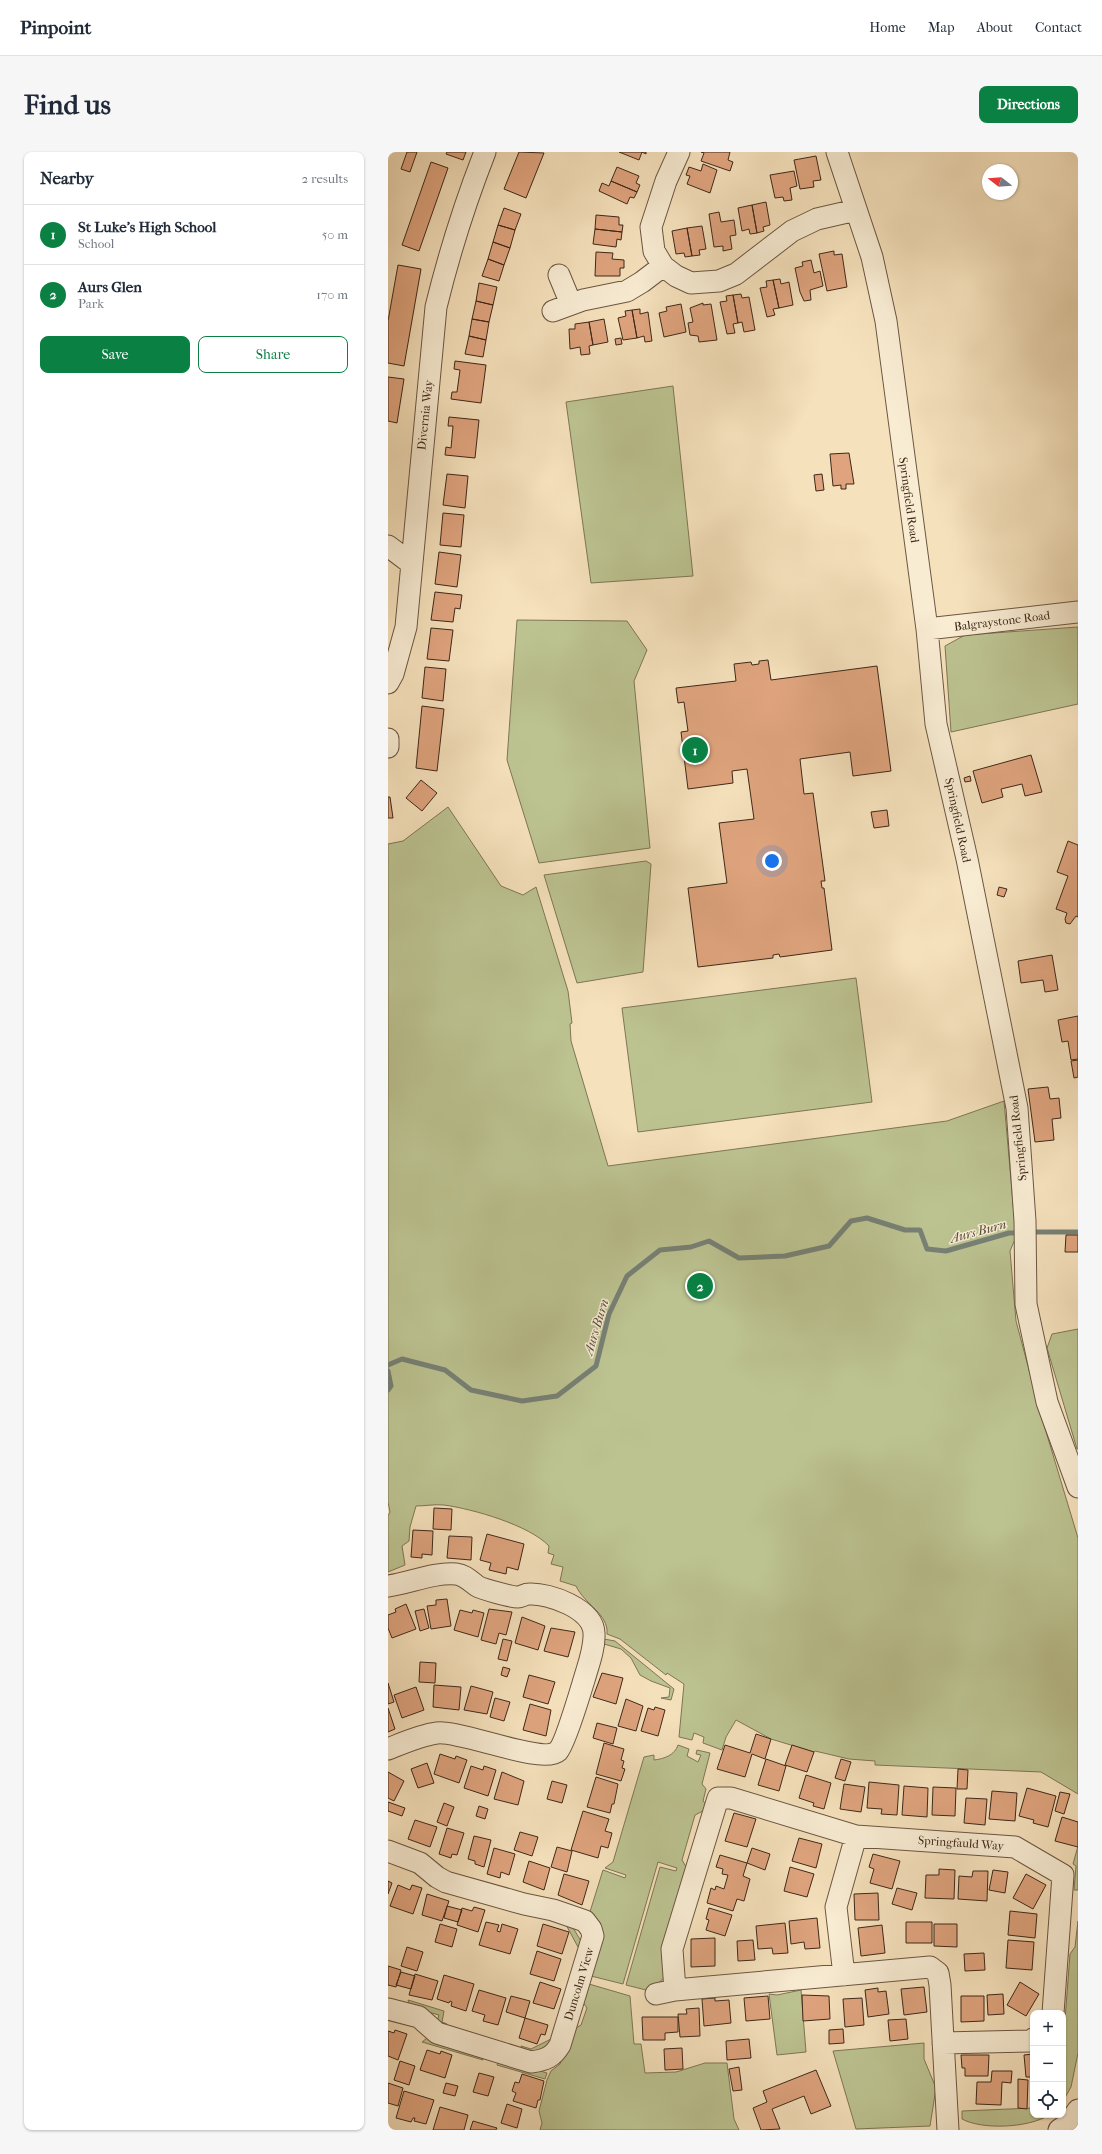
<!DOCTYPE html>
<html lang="en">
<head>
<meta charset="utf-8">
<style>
	:root { --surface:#fff; --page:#f6f6f7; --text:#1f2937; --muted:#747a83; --line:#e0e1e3; --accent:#0b8043 }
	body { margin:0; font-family:"IM FELL French Canon",serif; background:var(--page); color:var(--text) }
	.controls { position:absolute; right:12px; bottom:12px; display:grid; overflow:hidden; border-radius:8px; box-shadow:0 1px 3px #0004 }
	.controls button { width:36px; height:36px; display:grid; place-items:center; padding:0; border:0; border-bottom:1px solid var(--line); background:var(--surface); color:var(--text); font:20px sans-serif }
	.compass { position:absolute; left:594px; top:12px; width:36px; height:36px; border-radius:50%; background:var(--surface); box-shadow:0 1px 3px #0004; rotate:287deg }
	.you { position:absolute; left:384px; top:709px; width:14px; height:14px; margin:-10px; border:3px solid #fff; border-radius:50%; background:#1a73e8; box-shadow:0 0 0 6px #1a73e833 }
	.badge { display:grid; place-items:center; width:26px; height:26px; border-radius:50%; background:var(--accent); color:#fff; font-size:13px; font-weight:700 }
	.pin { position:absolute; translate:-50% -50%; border:2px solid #fff; box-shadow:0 1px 4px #0006 }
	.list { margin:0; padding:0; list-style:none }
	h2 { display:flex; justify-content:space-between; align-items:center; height:52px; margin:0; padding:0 16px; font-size:17px }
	h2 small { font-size:13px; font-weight:400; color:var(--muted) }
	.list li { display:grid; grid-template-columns:26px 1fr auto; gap:12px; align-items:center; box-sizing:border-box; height:60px; padding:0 16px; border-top:1px solid var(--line) }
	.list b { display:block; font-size:15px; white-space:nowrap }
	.list p { margin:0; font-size:13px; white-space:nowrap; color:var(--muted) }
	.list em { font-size:13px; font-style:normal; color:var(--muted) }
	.actions { display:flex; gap:8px; padding:12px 16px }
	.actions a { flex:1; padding:9px 0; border:1px solid var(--accent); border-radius:8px; text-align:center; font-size:14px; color:var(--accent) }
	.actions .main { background:var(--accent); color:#fff }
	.icon { flex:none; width:22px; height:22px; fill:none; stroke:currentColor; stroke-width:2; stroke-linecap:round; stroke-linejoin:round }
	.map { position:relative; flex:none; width:690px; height:1978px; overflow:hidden; border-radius:8px }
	header { display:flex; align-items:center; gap:24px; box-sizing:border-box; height:56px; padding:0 20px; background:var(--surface); border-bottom:1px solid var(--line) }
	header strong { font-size:19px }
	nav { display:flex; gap:22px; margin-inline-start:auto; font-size:14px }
	.intro { display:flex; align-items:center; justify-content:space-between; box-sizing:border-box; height:96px; padding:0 24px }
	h1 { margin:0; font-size:28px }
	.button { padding:10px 18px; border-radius:8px; background:var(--accent); color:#fff; font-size:14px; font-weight:700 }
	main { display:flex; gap:24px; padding:0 24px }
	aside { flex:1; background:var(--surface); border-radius:8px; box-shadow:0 1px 3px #0004 }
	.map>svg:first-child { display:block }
	.green { fill:#bcc391; stroke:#7e7655 }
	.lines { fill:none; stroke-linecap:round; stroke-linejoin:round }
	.stream { stroke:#778175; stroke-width:5 }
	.building { fill:#dfa47e; stroke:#3f2819 }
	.minor-casing { stroke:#6c5642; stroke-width:23 }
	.minor { stroke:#f8ecd3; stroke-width:21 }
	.labels { text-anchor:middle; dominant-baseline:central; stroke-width:3; stroke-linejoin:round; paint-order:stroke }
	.street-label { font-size:12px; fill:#3f2819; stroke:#f8ecd3 }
	.water-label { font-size:13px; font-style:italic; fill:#564d3f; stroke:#f8ecd3 }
</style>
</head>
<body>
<header>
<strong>Pinpoint</strong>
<nav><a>Home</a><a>Map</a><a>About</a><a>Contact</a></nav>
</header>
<div class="intro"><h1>Find us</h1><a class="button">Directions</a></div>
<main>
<aside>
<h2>Nearby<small>2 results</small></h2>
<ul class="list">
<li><span class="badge">1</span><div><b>St Luke's High School</b><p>School</p></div><em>50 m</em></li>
<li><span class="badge">2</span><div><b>Aurs Glen</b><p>Park</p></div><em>170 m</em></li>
</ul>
<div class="actions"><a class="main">Save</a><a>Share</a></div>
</aside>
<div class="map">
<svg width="690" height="1978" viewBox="0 0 690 1978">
	<rect width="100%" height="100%" fill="#f5e1bc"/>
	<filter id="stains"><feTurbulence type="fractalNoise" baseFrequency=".005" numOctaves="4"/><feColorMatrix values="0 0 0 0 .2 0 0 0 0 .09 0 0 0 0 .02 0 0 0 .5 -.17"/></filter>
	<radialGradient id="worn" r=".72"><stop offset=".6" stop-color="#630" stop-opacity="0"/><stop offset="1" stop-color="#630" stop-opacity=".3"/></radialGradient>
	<path class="green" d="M285,234L305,424L203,431L178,250Z
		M129,468L239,469L259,498L246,529L262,696L151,711L119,608Z
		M690,475V552L563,580L557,494L577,483Z
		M60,655L113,734L135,743L148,735L180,839L184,871L182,872L183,889L220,1014L559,969L616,949L628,1085L622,1099L628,1169L653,1263L690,1386V1642L653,1620L487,1613V1609L461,1607L427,1599L426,1600L383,1587L348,1568L338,1585L334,1598L315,1591L316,1585L306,1581L304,1588L291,1585L296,1532L279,1521L278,1523L232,1487L219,1482C221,1462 196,1452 188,1434L172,1429L175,1415L163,1412L166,1403L160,1401L161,1394C141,1373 85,1357 56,1353C47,1352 37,1354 28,1354L22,1375L21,1389L14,1394L17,1413L0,1420V1364L2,1360L0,1350V692L15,689Z
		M258,709L263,712L255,820L189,831L156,723Z
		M468,826L484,950L250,980L234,856Z
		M690,1177V1297H689L659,1196L664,1182Z
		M216,1487L227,1489L286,1537L283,1548L273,1546L281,1545L282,1536L263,1529L252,1523L243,1506L233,1497L216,1492Z
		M290,1593L301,1597L299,1604L310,1610L313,1603L308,1602L309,1598L322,1601L314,1632L318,1637L315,1649L319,1653L317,1658L307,1663L294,1708L300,1718L279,1823L262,1839L238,1833L272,1715L288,1719L289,1716L270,1710L235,1832L203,1824L215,1783L206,1764L201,1763L215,1718L237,1726L238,1723L217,1716L225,1710L256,1605L266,1603V1608C276,1607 287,1603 290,1593Z
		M690,1694V1738H686L688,1714L685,1712Z
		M180,1767L194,1791L190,1795L177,1771Z
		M690,1769V1901L683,1935L675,1949V1871L677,1868L682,1802L687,1795Z
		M201,1832L242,1844L246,1892H253L257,1921L288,1920L317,1911H339L346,1967L351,1978H152L154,1971L151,1959L159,1928L163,1919L172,1912L183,1879L193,1873L199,1856L192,1846Z
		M413,1838L418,1900L389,1903L381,1842L389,1843Z
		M20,1848L56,1859L54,1870L59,1872L56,1876L48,1874L51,1863L22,1855Z
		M39,1886L93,1902L95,1908L34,1890Z
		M163,1887L166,1890L143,1902L135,1900L133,1894L143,1897Z
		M536,1891V1907L548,1936L542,1974L468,1977L445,1899Z
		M111,1907L159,1921L157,1927L109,1913Z
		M645,1956V1963H661C641,1976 594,1978 574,1967V1959Z"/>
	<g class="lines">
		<path class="stream" d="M641,1080H690
			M0,1213L14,1207L57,1218L83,1238L134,1249L169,1244L208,1214L221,1162L239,1124L272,1098L303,1095L321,1089L351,1106L397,1104L441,1094L463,1069L479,1066L517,1078H532L539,1097L558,1099L621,1081H633
			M0,1219L3,1234L0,1238"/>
	</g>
	<path class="building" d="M19,0H29L22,20L13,17Z
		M59,0H78L75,8L58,2Z
		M131,0L156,1L138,46L116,37Z
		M231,0H258V2L254,0L251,8Z
		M313,0H342L340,8L345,10L342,19L313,9L316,1Z
		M428,4L433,28L425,29L426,35L412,37L406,8Z
		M43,10L60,16L31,99L14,93Z
		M315,12L329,18L322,41L299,32L302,24L298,23L301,15L313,19Z
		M229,15L251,24L248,31L252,33L249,40L223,29Z
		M406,19L409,34L402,36L404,48L396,49L395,45L387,46L382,23Z
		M223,29L249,40L246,46L242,45L239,52L211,39L214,31L221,34Z
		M378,50L382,73L375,75L376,79L369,81L364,53Z
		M364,53L369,81L362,82L361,77L354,79L350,56Z
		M116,56L133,62L127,78L110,73Z
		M331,60L333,70L346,68L348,83L342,84L344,97L335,99V94L326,95L321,62Z
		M208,63L231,65V73H235L234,80L207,77Z
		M110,73L127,78L122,96L105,90Z
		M314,74L318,97L311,98L312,103L304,104L299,76Z
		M299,76L304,104L297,105L296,101L288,102L284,79Z
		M207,77L234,80L233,88L229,87L228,95L205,92Z
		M105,90L122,96L116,113L100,107Z
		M446,99V103L454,102L459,135L439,139L431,102Z
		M208,100L225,101L224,107L236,108V116H232V124H207Z
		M100,107L116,113L111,129L94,124Z
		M423,108L426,121L432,119L435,134L422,138L423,148L416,149L412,140L407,116L415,114L414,110Z
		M10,113L33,117L16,214L0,211V169Z
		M392,127L393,132L401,130L405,153L391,156L385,128Z
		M385,128L391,156L385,157L387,163L379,165L372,136L379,135L378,129Z
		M91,131L109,135L105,153L88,149Z
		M353,142L354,146L361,145L367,178L356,180L354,170L350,171L345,143Z
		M345,143L350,171L345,172L347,181L339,182L332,150L339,149L338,144Z
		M88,149L105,153L101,170L84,167Z
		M315,151V153L323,152L329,188L311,190L310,184L302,183L300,171L305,170L302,156Z
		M293,152L298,180L276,185L271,161L279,159L278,155Z
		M252,157V162L260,160L264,189L257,190L256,184L249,186L244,158Z
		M244,158L249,186L235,188L230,166L238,164L237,159Z
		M84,167L101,170L98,188L81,184Z
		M216,167L220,190L205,193L201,170Z
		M201,170L205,193L201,194L202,202L193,203L192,195L182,197L181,177H187V172Z
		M81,184L98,188L95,205L77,202Z
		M233,186L234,192L228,193L227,187Z
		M67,209L98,213L93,251L63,247L64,240H69L72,218L66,217Z
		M0,225L16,227L9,271L0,269Z
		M61,265L91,268L87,306L57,303L58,295L63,296L65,274H60Z
		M461,301L466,332H458V337H453V333L445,334L442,302Z
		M59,322L80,324L77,356L55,353Z
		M434,322L436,338L428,339L426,323Z
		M55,361L76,363L73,395L52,393Z
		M51,400L73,403L69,435L47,432Z
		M47,440L74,443L72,457L67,456L65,470L43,468Z
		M43,476L65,478L61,509L39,507Z
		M380,508L383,528L489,514L503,619L465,624L462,600L412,607L416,642L425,641L437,729H433L434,736H436L444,798L392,805L391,802L385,803V806L310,815L300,736L339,731L331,671L366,667L359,617L344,619L345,631L300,637L293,580L300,579L296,550L290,551L288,536L348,529L346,512L363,510L364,513L371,512V509Z
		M37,515L58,517L55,549L34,546Z
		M34,554L56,557L49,619L28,616Z
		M643,603L654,640L637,644L634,632L613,637L615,645L594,651L585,619Z
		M582,624L583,629L577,630L576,626Z
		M33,628L49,641L34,659L18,646Z
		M0,645H2L5,666H0Z
		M499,658L501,674L486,676L483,660Z
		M680,689L690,693V765L688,764L682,772L678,771L677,767L679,761L668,757L680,724L669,720Z
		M611,735L619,737L616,745L609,743Z
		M664,803L670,838L657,840L655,828L633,831L630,809Z
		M690,864V907L683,908L680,889L674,890L670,868Z
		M690,908V925L686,926L683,909Z
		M660,935L662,947L671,946L673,966L664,967L666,988L647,990L640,937Z
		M678,1083H690V1100H677Z
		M46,1356L64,1357L63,1378L45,1377Z
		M25,1378L45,1379L44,1403L34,1402V1406L23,1405Z
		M99,1382L136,1392L130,1418L119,1415L118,1422L101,1418L103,1411L92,1408Z
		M61,1384L84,1385L83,1408L59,1406Z
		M59,1447L63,1474L43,1477L39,1454L48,1453V1448Z
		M18,1452L28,1477L4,1486L0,1476V1463L8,1460L7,1457Z
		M36,1457L41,1476L32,1479L27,1459Z
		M101,1457L124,1460L118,1483L111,1481L108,1492L93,1488Z
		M72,1458L84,1461L85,1458L96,1461L90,1485L66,1478Z
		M134,1465L157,1474L150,1498L127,1491Z
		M163,1476L187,1480L180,1505L156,1499Z
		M115,1487L124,1489L119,1509L110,1507Z
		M32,1510L48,1511L47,1531L31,1530Z
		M115,1515L122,1517L119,1525L113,1523Z
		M214,1521L235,1526L228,1552L205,1545Z
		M141,1523L167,1530L160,1552L135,1545Z
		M0,1531L6,1550L0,1552Z
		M46,1533L73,1535L71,1558L45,1555Z
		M83,1534L105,1540L99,1562L76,1558Z
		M28,1535L36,1558L14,1566L6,1543Z
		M107,1546L122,1550L116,1569L102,1565Z
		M238,1547L255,1554L248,1579L230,1574Z
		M142,1552L163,1558L158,1584L135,1578Z
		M267,1555L277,1558L270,1584L253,1579L260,1556L266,1558Z
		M0,1556L7,1577L0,1580Z
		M209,1571L229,1576L225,1592L205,1586Z
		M368,1582L383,1587L377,1607L364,1602L357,1625L329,1617L337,1593L362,1601Z
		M216,1591L236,1597L233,1608L236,1609L234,1616L237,1617L233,1629L208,1622Z
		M404,1593L426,1600L419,1620L397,1613Z
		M52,1602L67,1607L68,1604L79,1608L71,1631L46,1622Z
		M378,1607L398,1614L391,1639L370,1633Z
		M453,1607L463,1610L457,1629L447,1626Z
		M39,1611L46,1631L30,1636L23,1617Z
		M83,1614L95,1618L96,1614L108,1618L100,1644L76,1636Z
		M570,1617L580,1618L579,1637H569Z
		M0,1620L16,1629L6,1649L0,1646Z
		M114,1620L136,1629L130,1653L106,1647Z
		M418,1623L443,1631L436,1657L425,1654L426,1651L411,1646Z
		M208,1625L230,1632L226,1652H224L222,1661L199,1655Z
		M164,1629L179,1633L174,1651L159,1647Z
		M481,1630L511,1633L509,1663L493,1662L494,1657L479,1656Z
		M456,1632L477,1635L473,1660L452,1657Z
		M516,1634L540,1636L539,1665L514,1663Z
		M545,1635L568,1636L567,1664L544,1663Z
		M639,1636L668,1644L660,1675L645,1671L646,1668L631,1664Z
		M604,1639L629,1641L627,1669L601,1667Z
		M672,1640L682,1642L676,1662L667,1659Z
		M578,1646L599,1647L597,1673L576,1671Z
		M0,1650L17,1656L14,1664L0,1659Z
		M56,1651L66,1655L59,1674L49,1670Z
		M91,1654L100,1657L97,1667L88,1664Z
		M195,1659L221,1667L217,1679L224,1681L220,1696L213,1694L210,1706L183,1698Z
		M346,1661L368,1667L359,1695L337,1689Z
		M674,1665L690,1670V1695L667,1689Z
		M27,1668L49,1675L42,1695L20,1687Z
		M59,1676L76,1681L69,1703L64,1702L63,1706L51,1702Z
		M132,1680L150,1685L144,1704L126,1698Z
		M86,1684L103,1688L96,1715L87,1712V1709L80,1707Z
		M411,1686L434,1692L428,1716L404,1709Z
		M169,1695L184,1699L179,1720L163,1715Z
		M106,1696L127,1702L121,1723L113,1720L112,1726L99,1722Z
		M364,1696L382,1702L377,1718L359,1711Z
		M485,1702L512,1709L504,1737L482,1731L486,1717L481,1715Z
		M332,1703L359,1711L355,1724L362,1727L356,1749L349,1747L345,1759L319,1751L323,1736L327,1738L328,1734L336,1737L340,1723L334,1722L335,1717L328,1715Z
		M141,1709L162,1716L156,1738L135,1730Z
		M402,1715L426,1722L419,1745L396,1739Z
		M551,1717L567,1718L566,1747L537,1746L538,1723H551Z
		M605,1718L620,1720L617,1741L601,1738Z
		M585,1719H600L599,1749L570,1747L571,1724L584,1725Z
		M176,1722L201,1729L194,1753L170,1743Z
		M638,1722L658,1733L645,1757L625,1746Z
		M0,1729L4,1731L0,1742Z
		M10,1733L22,1738L24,1733L34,1736L25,1762L2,1754Z
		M509,1736L529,1741L524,1758L504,1752Z
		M490,1741L491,1768H467L466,1742Z
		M39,1742L61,1749L54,1769L34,1763Z
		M59,1754L74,1758L70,1770L56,1766Z
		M86,1755L97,1758L90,1780L69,1773L74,1756L84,1759Z
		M321,1756L344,1763L337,1784L318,1778L321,1768L318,1767Z
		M622,1759L649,1762L647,1786L620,1783Z
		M429,1766L432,1796L417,1797L416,1790L403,1792L401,1769Z
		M98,1770L111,1773L109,1779L112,1780L114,1772L130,1777L122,1802L91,1793Z
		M518,1770H544V1791H518Z
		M397,1771L400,1801L385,1802L384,1796L370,1797L368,1774Z
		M52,1772L69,1777L64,1795L47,1790Z
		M155,1772L181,1780L174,1802L149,1794Z
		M546,1772H569V1795L546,1794Z
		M494,1773L497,1801L473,1804L470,1776Z
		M327,1786V1814L303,1815V1787Z
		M365,1788L367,1808L350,1809L349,1789Z
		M620,1788L646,1790L644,1818L618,1816Z
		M19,1795L35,1800L29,1819L13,1814Z
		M149,1799L173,1807L166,1829L142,1822Z
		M596,1801L597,1818L577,1819L576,1802Z
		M0,1814L13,1818L8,1835L0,1833Z
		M13,1820L27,1824L23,1837L8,1833Z
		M27,1822L50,1829L44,1848L21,1843Z
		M56,1823L86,1832L78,1859L63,1854L64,1850L62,1849L61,1851L49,1847Z
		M152,1830L173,1837L166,1857L145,1851Z
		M632,1830L651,1842L638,1864L619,1853Z
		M536,1835L539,1860L516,1863L513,1837Z
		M490,1836V1840L498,1839L501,1862L480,1865L477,1838Z
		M91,1838L118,1846L110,1873L95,1869L97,1863L84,1859Z
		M615,1842L616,1862L600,1863L599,1843Z
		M414,1843L441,1844L442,1867L415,1869Z
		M123,1844L142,1849L137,1866L118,1860Z
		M380,1844L382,1867L358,1869L356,1846Z
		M573,1844H596V1869L573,1870Z
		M327,1846V1849L341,1848L343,1871L316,1874L314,1847Z
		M474,1846L476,1873L457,1875L455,1847Z
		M311,1856L312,1884L292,1885L290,1862H299L298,1857Z
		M254,1865H290V1880L277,1881V1888H255Z
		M137,1866L160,1873L157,1883L153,1882L149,1892L131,1886Z
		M518,1867L520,1887L502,1889L500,1868Z
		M455,1877L456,1891L441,1892V1878Z
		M7,1878L19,1882L10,1908L0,1904V1879L6,1881Z
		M361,1887L363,1906L339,1908L338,1889Z
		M294,1896L295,1917L277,1918L276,1897Z
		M39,1898L52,1902L53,1899L64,1903L57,1926L32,1918Z
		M645,1902V1925H638L636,1903Z
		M573,1903H601L600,1924H577V1916H574Z
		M12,1909L27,1914L21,1933L6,1928Z
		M351,1915L354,1938L345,1939L341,1917Z
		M428,1918L443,1954L423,1962L416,1944L384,1957L392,1977L373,1978L365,1956L379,1950L375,1939Z
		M604,1919H624L623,1931L614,1930L613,1953L588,1952L589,1930H603Z
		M91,1921L106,1925L100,1944L85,1940Z
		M134,1922L156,1929L152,1948H150L148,1956L125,1949L128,1941L124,1939L127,1930L131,1931Z
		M630,1927L640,1928L639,1957L630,1956Z
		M0,1931L15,1936L10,1954L0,1951Z
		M58,1931L70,1934L67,1944L55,1941Z
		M16,1939L46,1948L38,1972L26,1969L27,1966H25L23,1970L8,1966Z
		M119,1952L134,1957L129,1976L113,1971Z
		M52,1955L80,1963L76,1978H45Z
		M85,1969L109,1976L108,1978H82Z"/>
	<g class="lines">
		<defs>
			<path id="minor" d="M291,0L278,29L263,75L266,99L275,114L288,124L303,131L331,129L348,122L404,79L429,67L468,58
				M449,0L484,105L498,169L539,477L548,572L579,707L629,956L637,1069L638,1152L659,1250L690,1335
				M171,123L183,152
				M165,159L195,148L239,139L254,130L275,114
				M0,394L24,412
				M539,477L690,460
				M0,531L5,522L18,475L48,155C61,102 77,51 97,0
				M0,587V595
				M0,1434C22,1431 46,1420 68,1422C77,1423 82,1429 89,1434C94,1437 123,1445 130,1445C133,1445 137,1442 141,1442C162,1441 205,1457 206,1481C207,1496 200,1514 196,1528C192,1541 177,1592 170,1599C155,1613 72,1578 49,1581C33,1583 15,1591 0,1597
				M0,1699L32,1711L49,1725L58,1730L136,1752L165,1758L197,1769L203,1777L205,1784L172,1893C165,1905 158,1908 143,1910L49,1881L31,1865L0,1857
				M456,1823L448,1755L468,1684
				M268,1842L287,1838
				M555,1891L643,1889L645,1887
				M560,1978L552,1833L550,1821L542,1815L287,1838L284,1797L330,1646H343L468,1684L627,1695L675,1723L665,1861
				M671,1978L681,1971L690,1958"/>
		</defs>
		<use href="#minor" class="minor-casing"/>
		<use href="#minor" class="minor"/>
	</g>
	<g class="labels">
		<g class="street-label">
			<text transform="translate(37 263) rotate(-84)">Divernia Way</text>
			<text transform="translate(521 348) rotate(82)">Springfield Road</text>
			<text transform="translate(614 469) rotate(-7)">Balgraystone Road</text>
			<text transform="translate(570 668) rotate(78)">Springfield Road</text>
			<text transform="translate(630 986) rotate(-96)">Springfield Road</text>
			<text transform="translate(573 1691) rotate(4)">Springfauld Way</text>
			<text transform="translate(191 1832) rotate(-73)">Duncolm View</text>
		</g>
		<g class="water-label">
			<text transform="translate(590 1079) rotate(-15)">Aurs Burn</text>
			<text transform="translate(208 1175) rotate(-73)">Aurs Burn</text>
		</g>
	</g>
	<rect width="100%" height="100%" filter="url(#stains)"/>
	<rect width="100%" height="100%" fill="url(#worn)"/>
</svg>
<div class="controls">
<button>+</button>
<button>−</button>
<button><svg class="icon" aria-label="locate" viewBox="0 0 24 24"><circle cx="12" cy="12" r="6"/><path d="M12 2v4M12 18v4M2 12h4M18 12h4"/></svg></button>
</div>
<svg class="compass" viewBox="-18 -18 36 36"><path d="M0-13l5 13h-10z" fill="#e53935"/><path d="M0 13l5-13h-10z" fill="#747a83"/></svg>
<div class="you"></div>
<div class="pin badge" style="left:307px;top:598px">1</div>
<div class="pin badge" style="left:312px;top:1134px">2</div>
</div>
</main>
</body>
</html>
